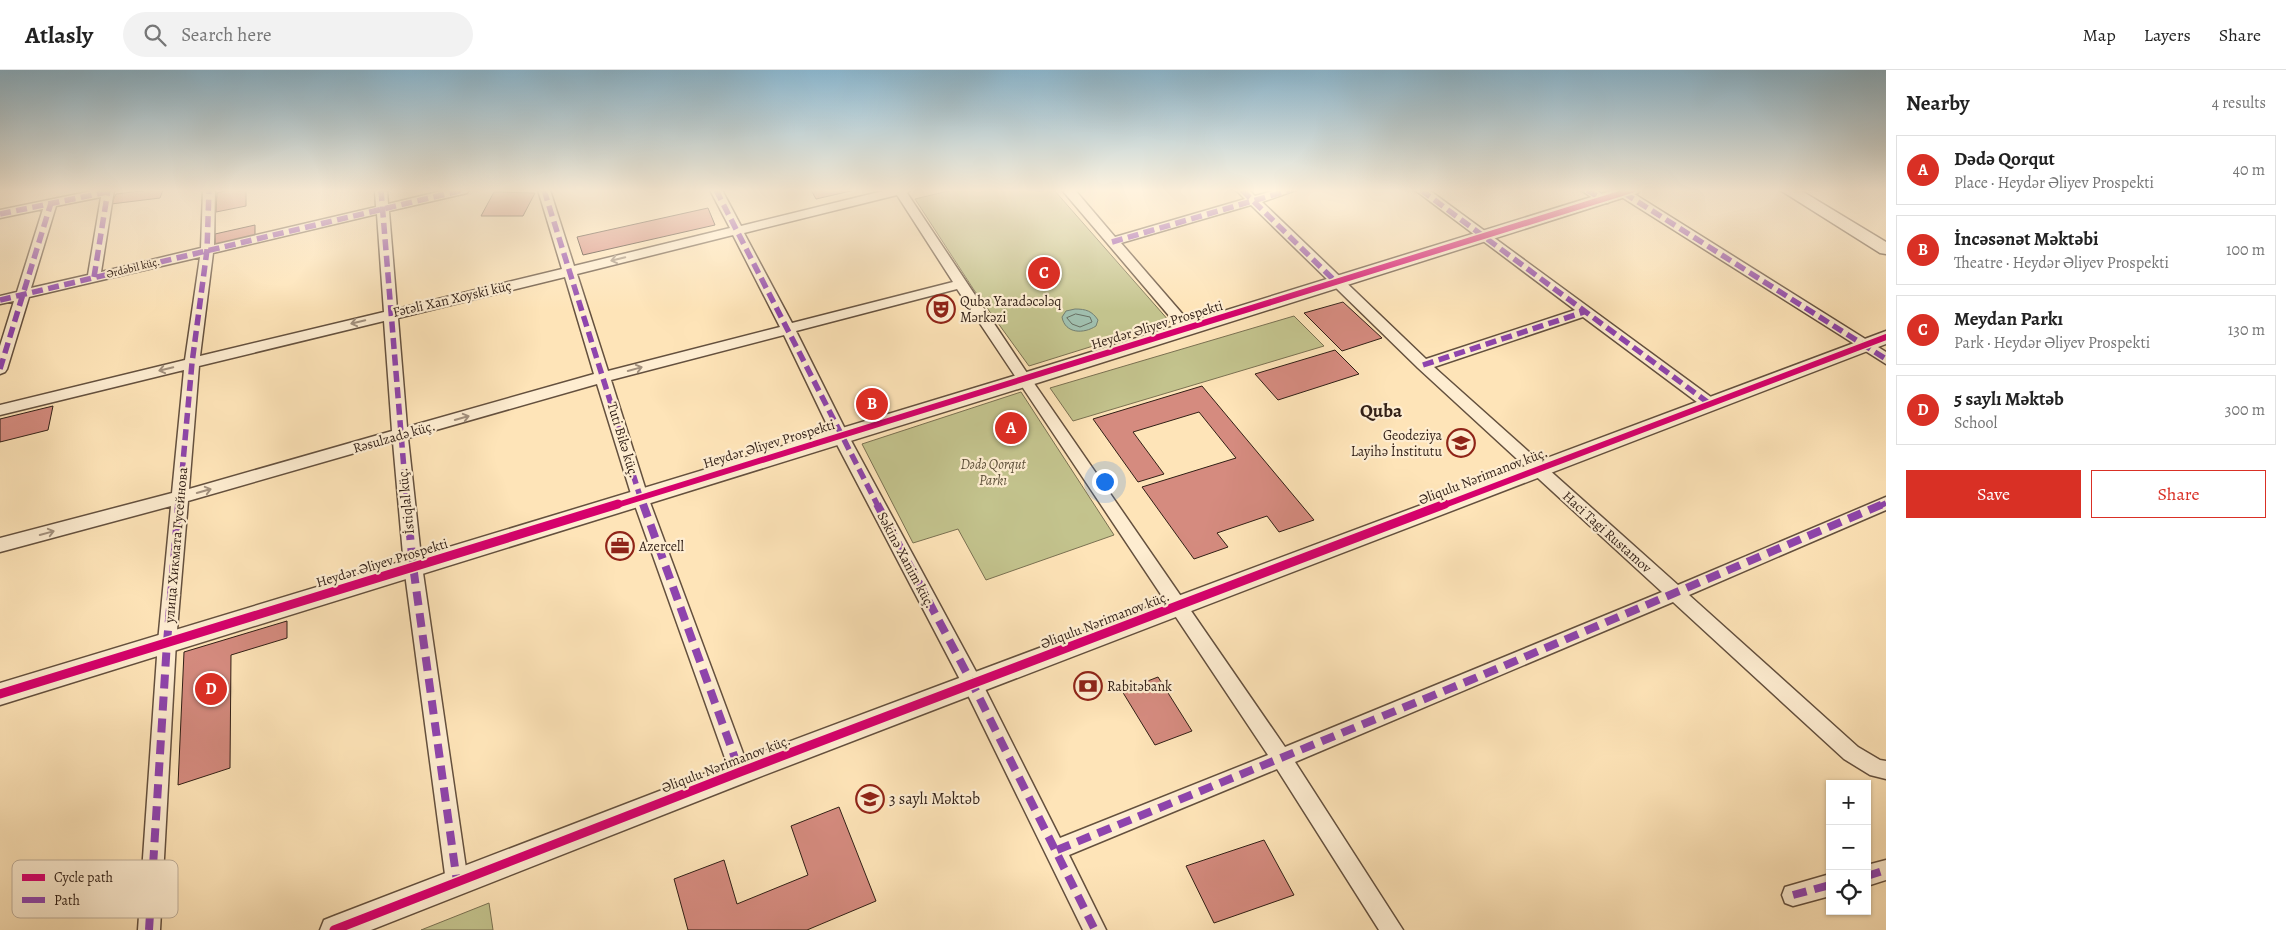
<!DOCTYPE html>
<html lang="en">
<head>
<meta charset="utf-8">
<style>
	:root { --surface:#fff; --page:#f2f2f2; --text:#222; --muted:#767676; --line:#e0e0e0; --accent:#d93025 }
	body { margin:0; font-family:Alegreya,serif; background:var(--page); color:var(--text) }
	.controls { position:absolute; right:15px; bottom:15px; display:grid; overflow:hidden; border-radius:0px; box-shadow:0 1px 4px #0004 }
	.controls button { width:45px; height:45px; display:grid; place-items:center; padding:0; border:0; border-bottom:1px solid var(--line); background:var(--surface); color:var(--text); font:25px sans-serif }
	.you { position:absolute; left:1104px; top:411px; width:18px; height:18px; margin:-12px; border:4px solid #fff; border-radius:50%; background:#1a73e8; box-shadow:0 0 0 8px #1a73e833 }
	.badge { display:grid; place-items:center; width:32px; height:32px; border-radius:50%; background:var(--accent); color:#fff; font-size:16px; font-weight:700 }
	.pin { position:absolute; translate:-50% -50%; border:2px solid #fff; box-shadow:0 1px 5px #0006 }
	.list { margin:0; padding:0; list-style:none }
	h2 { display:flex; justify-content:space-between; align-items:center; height:65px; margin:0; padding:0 20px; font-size:21px }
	h2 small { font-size:16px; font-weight:400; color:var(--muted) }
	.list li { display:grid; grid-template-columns:32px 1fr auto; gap:15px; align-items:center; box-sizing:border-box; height:70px; margin:0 10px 10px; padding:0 10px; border:1px solid var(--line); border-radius:0px }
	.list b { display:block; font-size:19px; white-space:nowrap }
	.list p { margin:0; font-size:16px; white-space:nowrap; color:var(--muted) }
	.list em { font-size:16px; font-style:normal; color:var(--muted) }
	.actions { display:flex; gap:10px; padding:15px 20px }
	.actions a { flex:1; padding:11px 0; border:1px solid var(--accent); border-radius:0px; text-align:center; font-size:18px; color:var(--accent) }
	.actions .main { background:var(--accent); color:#fff }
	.icon { flex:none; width:28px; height:28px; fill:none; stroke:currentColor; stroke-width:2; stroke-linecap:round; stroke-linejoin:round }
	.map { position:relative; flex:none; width:1886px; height:860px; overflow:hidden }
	header { display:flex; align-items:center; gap:30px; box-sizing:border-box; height:70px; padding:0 25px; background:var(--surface); border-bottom:1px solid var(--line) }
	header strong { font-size:24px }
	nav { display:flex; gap:28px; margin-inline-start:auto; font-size:18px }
	.search { width:350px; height:45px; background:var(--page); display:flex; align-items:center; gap:12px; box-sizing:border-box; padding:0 18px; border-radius:28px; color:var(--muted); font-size:19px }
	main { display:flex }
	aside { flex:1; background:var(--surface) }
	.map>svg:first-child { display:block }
	.green { fill:#c3c38d; stroke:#7a7152 }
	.water { fill:#a0bfae; stroke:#747f71 }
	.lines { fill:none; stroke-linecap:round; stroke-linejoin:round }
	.shore { stroke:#686f62; stroke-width:1 }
	.building { fill:#d58b7f; stroke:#311f16 }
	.minor-casing { stroke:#64503e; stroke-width:3 }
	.tertiary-casing { stroke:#64503e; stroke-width:3 }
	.minor { fill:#feedd1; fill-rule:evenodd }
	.tertiary { fill:#feedd1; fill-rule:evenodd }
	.quiet-far1 { stroke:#8e44ad; stroke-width:5.5; stroke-dasharray:11 5.5; stroke-linecap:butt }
	.quiet { stroke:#8e44ad; stroke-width:8; stroke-dasharray:14 8; stroke-linecap:butt }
	.cycleway-far1-casing { stroke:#feedd1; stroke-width:9 }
	.cycleway-casing { stroke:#feedd1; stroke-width:12 }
	.cycleway-far1 { stroke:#d6006c; stroke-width:6 }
	.cycleway { stroke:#d6006c; stroke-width:9 }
	.oneway { stroke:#a2907d }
	.labels { text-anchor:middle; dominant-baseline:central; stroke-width:4.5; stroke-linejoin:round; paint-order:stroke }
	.far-street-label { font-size:11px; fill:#311f16; stroke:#feedd1 }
	.street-label { font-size:14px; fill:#311f16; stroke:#feedd1 }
	.poi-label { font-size:14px; fill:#311f16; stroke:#feedd1; text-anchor:start }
	.park-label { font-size:14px; font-style:italic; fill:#5d503a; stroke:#feedd1 }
	.near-poi-label { font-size:16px; fill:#311f16; stroke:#feedd1; text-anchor:start }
	.district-label { font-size:19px; font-weight:bold; fill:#311f16; stroke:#feedd1 }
	.key { fill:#feedd1; stroke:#c0af99; stroke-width:1 }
	.key-label { font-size:14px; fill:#311f16 }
</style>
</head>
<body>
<header>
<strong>Atlasly</strong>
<div class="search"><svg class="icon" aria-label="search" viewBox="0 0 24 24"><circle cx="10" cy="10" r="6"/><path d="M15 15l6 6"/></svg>Search here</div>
<nav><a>Map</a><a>Layers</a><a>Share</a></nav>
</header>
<main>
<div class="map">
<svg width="1886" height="860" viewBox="0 0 1886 860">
	<rect width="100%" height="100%" fill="#fee4b8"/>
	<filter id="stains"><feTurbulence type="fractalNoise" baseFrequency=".004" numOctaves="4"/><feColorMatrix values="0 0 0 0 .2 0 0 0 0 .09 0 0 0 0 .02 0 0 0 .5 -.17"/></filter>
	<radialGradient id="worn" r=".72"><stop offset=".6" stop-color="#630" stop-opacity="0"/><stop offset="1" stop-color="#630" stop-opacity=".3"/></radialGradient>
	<path class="green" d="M952,120H1054L1170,252L1029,296L974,220L915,129Z
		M1294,246L1324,276L1073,351L1050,318Z
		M1021,322L1114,465L986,510L958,459L913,473L862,374Z
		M489,833L493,860H421Z"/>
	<path class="water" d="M1075,239C1086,239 1092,241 1098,250L1096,256C1084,264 1065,264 1062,247L1066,241Z"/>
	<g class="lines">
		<path class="shore" d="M1076,244L1090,247L1092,252L1080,257L1072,254L1067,248Z"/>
	</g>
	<path class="building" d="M148,120H163L160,128L111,134L116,124Z
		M228,120H246V136L216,142L217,123Z
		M811,120H855L816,129Z
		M494,122L535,123L523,146H481Z
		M708,138L715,155L583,185L577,167Z
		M255,155V165L215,175V164Z
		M1343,232L1382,268L1342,281L1304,243Z
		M1335,280L1359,304L1278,330L1255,304Z
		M1202,316L1314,450L1279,462L1267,446L1217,463L1228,477L1194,489L1142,417L1236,388L1199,342L1133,362L1164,404L1138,412L1093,349Z
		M53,336L48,360L0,372V349Z
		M287,551V568L231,585L230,698L178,715L184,582Z
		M1158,607L1192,661L1155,675L1122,621Z
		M839,737L876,831L807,860H688L674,809L724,790L737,834L808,805L791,756Z
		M1264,770L1294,825L1214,853L1186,796Z"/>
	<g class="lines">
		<defs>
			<path id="minor" d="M97,120H114L101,202L201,178L203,120H215L214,175L376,137L375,120H387L388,134L446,120H469L467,123L389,141L397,239L562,199L538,120H550L574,196L730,158L710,120H722L741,156L887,120H910L907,123L1029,306L1285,677L1662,522L1418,298L1251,135L1121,173L1192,255L1194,258L1192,261H1182L1062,120H1075L1115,167L1245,129L1236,120H1249L1255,126L1276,120H1296L1262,132L1426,289L1575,240L1415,120H1429L1715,330L1717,334L1715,338H1705L1583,247L1434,297L1678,515L1886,427V440L1689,525L1858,677L1880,690L1886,691V709L1870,705L1844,689L1673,532L1295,692L1403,860H1379L1277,699L1069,785L1106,860H1083L966,621L832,365L784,265L611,310L648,427L750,702L747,709L740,711L733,709L730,702L632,427L597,314L408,368L422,496L468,812L465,820L457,823L449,820L446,812L404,496L393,372L188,431L176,572L160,860H138L158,572L171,436L0,482V468L172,423L184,300L0,345V335L185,290L200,187L29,227L7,299L5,302L0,304V276L14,231L0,234V226L17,222L43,139L0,148V140ZM897,125L953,212L792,253L744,163ZM101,127L88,205L31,218L56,136ZM377,144L384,242L200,286L213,183ZM733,165L780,257L608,301L577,204ZM565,207L594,304L407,357L398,248ZM957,219L1268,685L1060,768L980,609L848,365L796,261ZM384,251L392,361L189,419L199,296Z
				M1581,120H1596L1610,130L1608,133H1600Z
				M1620,120H1628L1886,282V294L1620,126L1618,123Z
				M1886,790V810L1867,816V795Z
				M1830,804V826L1793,836L1785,833L1782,825L1785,817Z"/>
			<path id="tertiary" d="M1614,120H1640L1638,123L1031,315L0,635V613L1017,305Z
				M1780,120H1800L1886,172V184L1880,183Z
				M1886,261V274L749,711L371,860H320L324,850L334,846L740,690Z"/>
		</defs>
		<use href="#minor" class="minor-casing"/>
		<use href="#tertiary" class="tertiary-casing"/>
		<use href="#minor" class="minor"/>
		<use href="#tertiary" class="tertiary"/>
		<path class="quiet-far1" d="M381,120L407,436
			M544,120L643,436
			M716,120L878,436
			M1242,120L1336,212
			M1421,120L1710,334
			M1587,120L1602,129
			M1624,123L1886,289
			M0,144L107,122
			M1112,172L1290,120
			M94,207L108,120
			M0,230L463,120
			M1423,295L1584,242
			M0,299L51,133
			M179,436L192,293L207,180L209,120
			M1880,436L1886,433"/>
		<path class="quiet" d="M407,434L413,496L457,812
			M643,434L740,702
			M877,434L973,615L1095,860
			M1057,780L1473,609L1883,434
			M1867,806L1886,800
			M1793,825L1830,815
			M149,860L167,572L179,434"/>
		<defs>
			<path id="cycleway-far1" d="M614,436L1632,120
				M1442,436L1886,267"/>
			<path id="cycleway" d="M0,624L618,434
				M334,860L740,702L1445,434"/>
		</defs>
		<use href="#cycleway-far1" class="cycleway-far1-casing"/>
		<use href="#cycleway" class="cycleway-casing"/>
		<use href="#cycleway-far1" class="cycleway-far1"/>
		<use href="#cycleway" class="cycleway"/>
	</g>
	<defs><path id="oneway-shaft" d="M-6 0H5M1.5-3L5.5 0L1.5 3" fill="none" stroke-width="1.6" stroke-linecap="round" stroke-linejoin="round" transform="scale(1.25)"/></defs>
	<g class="oneway">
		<use href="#oneway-shaft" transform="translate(618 189) rotate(166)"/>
		<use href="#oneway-shaft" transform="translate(358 252) rotate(166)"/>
		<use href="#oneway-shaft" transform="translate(166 299) rotate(166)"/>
		<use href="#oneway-shaft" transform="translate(635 299) rotate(-15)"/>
		<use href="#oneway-shaft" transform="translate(462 348) rotate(-16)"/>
		<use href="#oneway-shaft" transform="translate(204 421) rotate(-16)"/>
		<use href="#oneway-shaft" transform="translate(47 463) rotate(-15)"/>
	</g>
	<linearGradient id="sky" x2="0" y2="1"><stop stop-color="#8bb8d1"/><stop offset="0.5" stop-color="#fff3df"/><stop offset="1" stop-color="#fff3df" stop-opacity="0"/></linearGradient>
	<rect width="1886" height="241" fill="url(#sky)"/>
	<defs>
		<symbol id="theatre-ring" viewBox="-11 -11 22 22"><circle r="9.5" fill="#feedd1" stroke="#8f2418" stroke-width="1.5"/><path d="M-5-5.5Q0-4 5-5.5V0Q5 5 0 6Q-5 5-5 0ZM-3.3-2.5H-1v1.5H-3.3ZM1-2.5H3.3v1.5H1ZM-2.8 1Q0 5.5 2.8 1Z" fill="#8f2418"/></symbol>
		<symbol id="university-ring" viewBox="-11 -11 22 22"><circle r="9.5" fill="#feedd1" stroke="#8f2418" stroke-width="1.5"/><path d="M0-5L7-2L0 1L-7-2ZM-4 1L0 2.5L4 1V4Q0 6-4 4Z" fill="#8f2418"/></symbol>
		<symbol id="office-ring" viewBox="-11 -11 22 22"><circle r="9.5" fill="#feedd1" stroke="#8f2418" stroke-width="1.5"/><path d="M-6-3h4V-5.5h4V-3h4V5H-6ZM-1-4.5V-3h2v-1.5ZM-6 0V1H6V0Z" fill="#8f2418"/></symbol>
		<symbol id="bank-ring" viewBox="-11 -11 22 22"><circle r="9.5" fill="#feedd1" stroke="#8f2418" stroke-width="1.5"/><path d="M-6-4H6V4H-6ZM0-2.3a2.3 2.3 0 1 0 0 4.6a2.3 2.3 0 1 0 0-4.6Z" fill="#8f2418"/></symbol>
		<symbol id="school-ring" viewBox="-11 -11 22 22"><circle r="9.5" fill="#feedd1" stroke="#8f2418" stroke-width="1.5"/><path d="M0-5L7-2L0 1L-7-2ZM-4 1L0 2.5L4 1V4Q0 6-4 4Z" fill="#8f2418"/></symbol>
	</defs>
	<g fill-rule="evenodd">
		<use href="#theatre-ring" x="925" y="223" width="32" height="32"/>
		<use href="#university-ring" x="1445" y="357" width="32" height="32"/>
		<use href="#office-ring" x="604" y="460" width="32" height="32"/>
		<use href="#bank-ring" x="1072" y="600" width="32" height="32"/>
		<use href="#school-ring" x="854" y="713" width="32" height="32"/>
	</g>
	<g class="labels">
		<g class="far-street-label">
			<text transform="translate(133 198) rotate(-14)">Ərdəbil küç.</text>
		</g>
		<g class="street-label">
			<text transform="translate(452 229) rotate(-13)">Fətəli Xan Xoyski küç</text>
			<text transform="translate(1157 255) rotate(-17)">Heydər Əliyev Prospekti</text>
			<text transform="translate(394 367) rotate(-16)">Rəsulzadə küç.</text>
			<text transform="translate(623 370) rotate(73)">Tuti Bikə küç.</text>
			<text transform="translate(769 374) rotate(-17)">Heydər Əliyev Prospekti</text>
			<text transform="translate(1483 406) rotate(-21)">Əliqulu Nərimanov küç.</text>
			<text transform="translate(406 431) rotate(-96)">İstiqlal küç.</text>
			<text transform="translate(1607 462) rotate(42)">Haci Tagi Rustamov</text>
			<text transform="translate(176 475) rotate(-85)">улица Хикмата Гусейнова</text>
			<text transform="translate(906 490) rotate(62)">Səkinə Xanim küç.</text>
			<text transform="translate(382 493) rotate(-17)">Heydər Əliyev Prospekti</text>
			<text transform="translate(1105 550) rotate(-21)">Əliqulu Nərimanov küç.</text>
			<text transform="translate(726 694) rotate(-21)">Əliqulu Nərimanov küç.</text>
		</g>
		<g class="poi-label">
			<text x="960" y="231">Quba Yaradəcələq<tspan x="960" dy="16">Mərkəzi</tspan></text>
			<text x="1442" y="365" text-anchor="end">Geodeziya<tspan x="1442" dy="16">Layihə İnstitutu</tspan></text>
			<text x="639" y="476">Azercell</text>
			<text x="1107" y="616">Rabitəbank</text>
		</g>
		<g class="park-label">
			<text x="993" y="394">Dədə Qorqut<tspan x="993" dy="16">Parkı</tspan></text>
		</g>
		<g class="near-poi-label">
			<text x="889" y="729">3 saylı Məktəb</text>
		</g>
		<g class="district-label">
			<text x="1381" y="341">Quba</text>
		</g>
	</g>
	<rect x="12" y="790" width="166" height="58" rx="8" class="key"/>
	<rect x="22" y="804" width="23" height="7" fill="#d6006c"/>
	<rect x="22" y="827" width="23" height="6" fill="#8e44ad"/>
	<g class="key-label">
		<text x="54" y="812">Cycle path</text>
		<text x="54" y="835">Path</text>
	</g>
	<rect width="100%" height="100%" filter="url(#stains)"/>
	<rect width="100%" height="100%" fill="url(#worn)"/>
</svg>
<div class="controls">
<button>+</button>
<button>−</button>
<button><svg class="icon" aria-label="locate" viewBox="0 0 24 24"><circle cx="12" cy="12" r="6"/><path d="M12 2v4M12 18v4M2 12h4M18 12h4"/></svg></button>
</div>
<div class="you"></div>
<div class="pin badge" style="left:1011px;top:358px">A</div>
<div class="pin badge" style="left:872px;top:334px">B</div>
<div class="pin badge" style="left:1044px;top:203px">C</div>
<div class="pin badge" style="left:211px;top:619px">D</div>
</div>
<aside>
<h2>Nearby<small>4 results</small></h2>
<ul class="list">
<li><span class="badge">A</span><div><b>Dədə Qorqut</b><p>Place · Heydər Əliyev Prospekti</p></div><em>40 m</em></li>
<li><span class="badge">B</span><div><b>İncəsənət Məktəbi</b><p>Theatre · Heydər Əliyev Prospekti</p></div><em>100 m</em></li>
<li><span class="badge">C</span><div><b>Meydan Parkı</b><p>Park · Heydər Əliyev Prospekti</p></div><em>130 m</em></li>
<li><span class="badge">D</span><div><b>5 saylı Məktəb</b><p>School</p></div><em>300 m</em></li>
</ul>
<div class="actions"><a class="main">Save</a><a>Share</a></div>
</aside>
</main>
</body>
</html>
